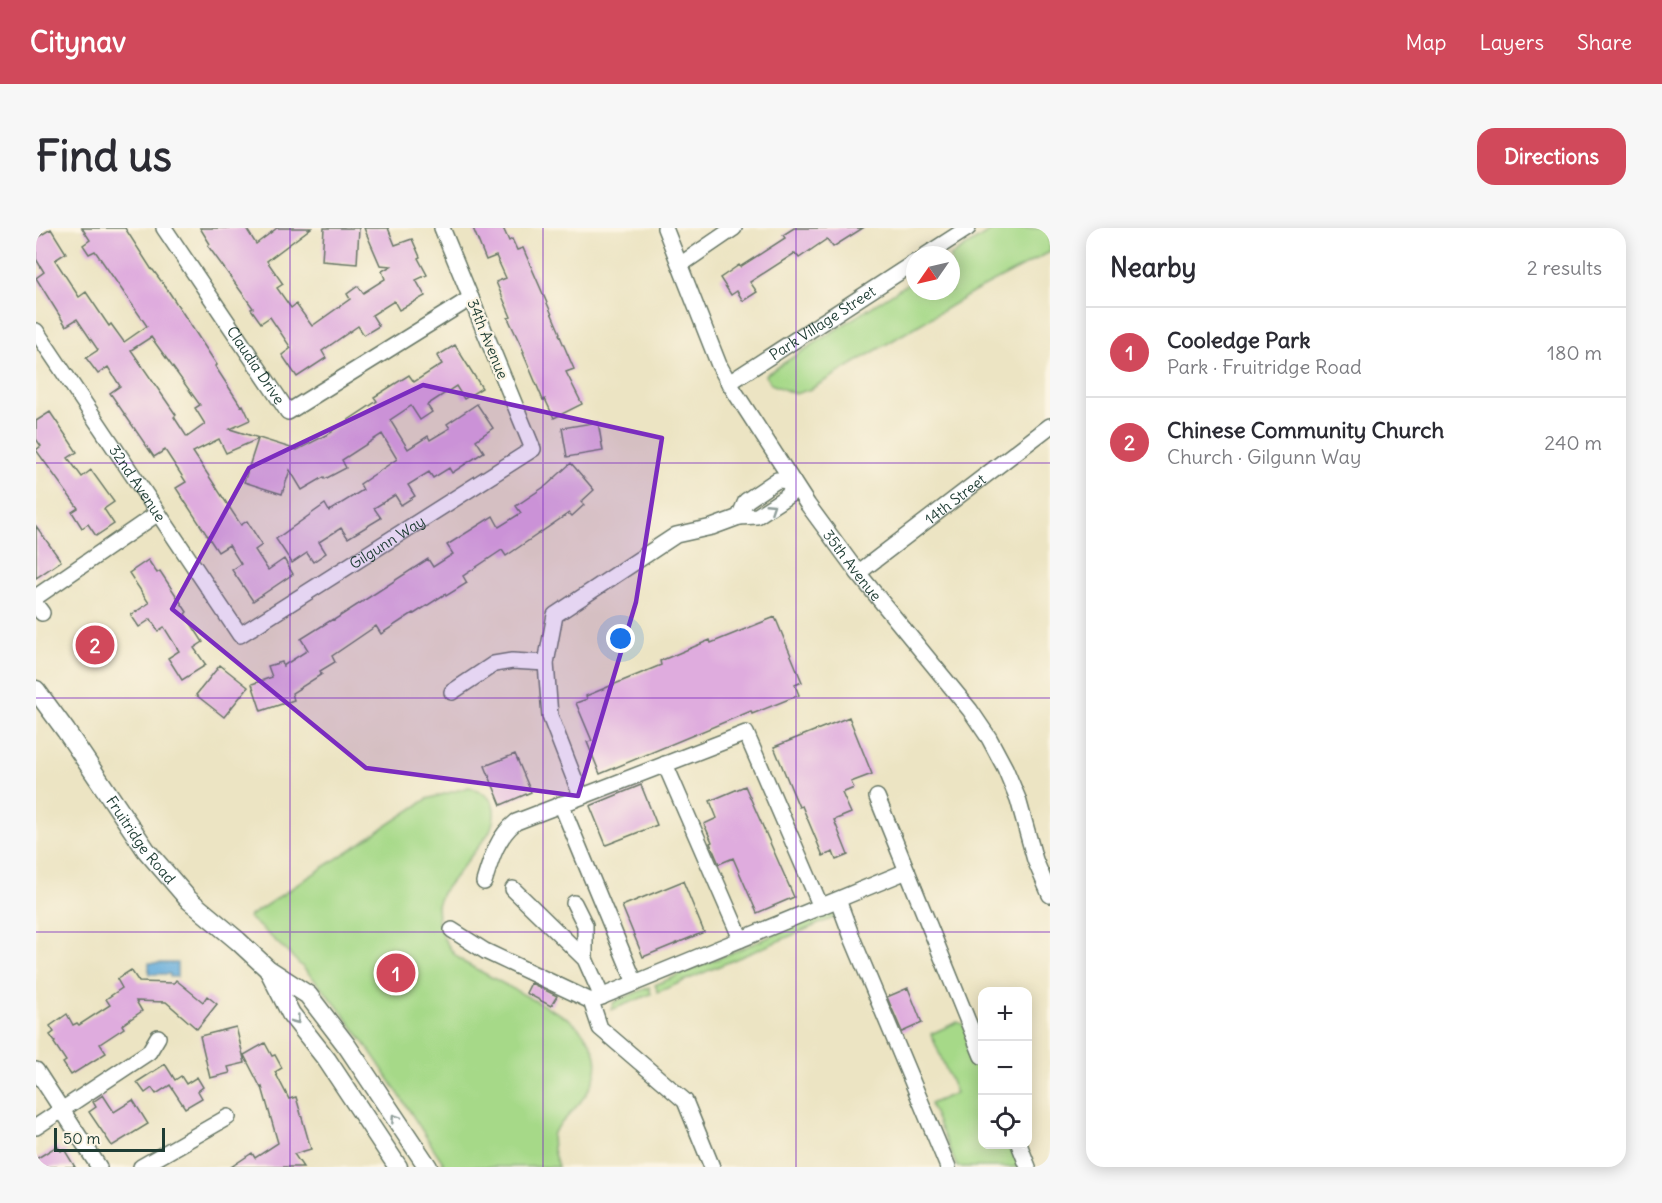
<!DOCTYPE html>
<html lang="en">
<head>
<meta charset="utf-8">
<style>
	:root { --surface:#fff; --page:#f7f7f7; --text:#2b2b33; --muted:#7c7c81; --line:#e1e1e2; --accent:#d1495b }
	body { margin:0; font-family:Delius,sans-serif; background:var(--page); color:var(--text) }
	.controls { position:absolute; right:18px; bottom:18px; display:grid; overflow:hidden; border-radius:12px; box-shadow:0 3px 15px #0003 }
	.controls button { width:54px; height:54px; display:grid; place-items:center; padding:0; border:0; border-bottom:2px solid var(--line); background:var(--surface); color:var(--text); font:30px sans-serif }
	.compass { position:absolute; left:870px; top:18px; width:54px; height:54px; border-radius:50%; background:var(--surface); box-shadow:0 3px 15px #0003; rotate:236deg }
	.scale { position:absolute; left:18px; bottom:15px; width:111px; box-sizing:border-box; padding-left:6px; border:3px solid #1f3d34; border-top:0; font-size:16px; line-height:21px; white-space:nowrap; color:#1f3d34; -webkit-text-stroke:4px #fcf5e5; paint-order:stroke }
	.you { position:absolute; left:585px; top:411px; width:21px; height:21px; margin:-15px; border:4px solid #fff; border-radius:50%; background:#1a73e8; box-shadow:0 0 0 9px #1a73e833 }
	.badge { display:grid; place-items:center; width:39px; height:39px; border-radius:50%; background:var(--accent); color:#fff; font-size:20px; font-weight:700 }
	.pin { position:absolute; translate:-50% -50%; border:3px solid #fff; box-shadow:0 2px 6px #0006 }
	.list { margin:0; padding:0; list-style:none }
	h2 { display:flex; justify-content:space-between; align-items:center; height:78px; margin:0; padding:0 24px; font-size:26px }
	h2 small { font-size:20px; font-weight:400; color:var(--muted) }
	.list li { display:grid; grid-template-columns:39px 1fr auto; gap:18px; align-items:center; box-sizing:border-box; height:90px; padding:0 24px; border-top:2px solid var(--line) }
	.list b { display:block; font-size:22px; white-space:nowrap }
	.list p { margin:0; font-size:20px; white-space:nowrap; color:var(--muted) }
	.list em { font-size:20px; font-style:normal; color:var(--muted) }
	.icon { flex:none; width:33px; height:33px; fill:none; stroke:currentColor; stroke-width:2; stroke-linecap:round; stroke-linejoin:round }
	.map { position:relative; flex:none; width:1014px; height:939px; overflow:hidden; border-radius:18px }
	header { display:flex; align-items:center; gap:36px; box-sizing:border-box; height:84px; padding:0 30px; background:var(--accent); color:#fff }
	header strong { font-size:28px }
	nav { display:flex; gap:33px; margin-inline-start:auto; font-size:21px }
	.intro { display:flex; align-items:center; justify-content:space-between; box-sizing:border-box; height:144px; padding:0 36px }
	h1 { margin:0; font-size:42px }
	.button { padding:15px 27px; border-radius:18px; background:var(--accent); color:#fff; font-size:21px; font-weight:700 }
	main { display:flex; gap:36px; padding:0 36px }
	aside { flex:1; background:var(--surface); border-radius:18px; box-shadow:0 3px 15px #0003 }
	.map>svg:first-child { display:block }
	.green { fill:#a6d988; stroke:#628b5e; stroke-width:1.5 }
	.water { fill:#63acdb; stroke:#417488; stroke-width:1.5 }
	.building { fill:#dfacde; fill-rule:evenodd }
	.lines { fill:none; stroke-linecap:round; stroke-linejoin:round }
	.minor-casing { stroke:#677766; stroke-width:18 }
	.major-casing { stroke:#677766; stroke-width:21 }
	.minor { stroke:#fff; stroke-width:15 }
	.major { stroke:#fff; stroke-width:18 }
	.oneway { stroke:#8f9e9a }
	.marked { fill:#7b2cbf; fill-opacity:0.2; stroke:#7b2cbf; stroke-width:4.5; stroke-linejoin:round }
	.grid { fill:none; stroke:#7b2cbf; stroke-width:1.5; stroke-opacity:0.55 }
	.labels { text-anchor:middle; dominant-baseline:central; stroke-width:4.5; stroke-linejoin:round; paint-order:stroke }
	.street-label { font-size:15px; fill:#1f3d34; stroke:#fcf5e5 }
</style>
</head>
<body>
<header>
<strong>Citynav</strong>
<nav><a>Map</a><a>Layers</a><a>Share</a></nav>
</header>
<div class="intro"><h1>Find us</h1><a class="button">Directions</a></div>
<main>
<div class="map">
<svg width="1014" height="939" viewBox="0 0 1014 939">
	<rect width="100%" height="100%" fill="#fcf5e5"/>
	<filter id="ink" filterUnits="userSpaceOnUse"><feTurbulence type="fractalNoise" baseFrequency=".0167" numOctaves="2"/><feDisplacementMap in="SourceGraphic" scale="12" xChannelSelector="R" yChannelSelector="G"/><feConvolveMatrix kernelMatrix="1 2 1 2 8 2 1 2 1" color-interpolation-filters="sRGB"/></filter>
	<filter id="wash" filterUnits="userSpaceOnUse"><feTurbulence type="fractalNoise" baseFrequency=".008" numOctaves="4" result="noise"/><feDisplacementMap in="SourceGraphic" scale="24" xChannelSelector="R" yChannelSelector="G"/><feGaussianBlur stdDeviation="1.35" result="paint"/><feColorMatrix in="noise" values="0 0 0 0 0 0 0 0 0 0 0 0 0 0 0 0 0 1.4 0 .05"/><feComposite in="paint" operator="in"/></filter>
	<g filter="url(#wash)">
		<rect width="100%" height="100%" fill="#ece4c3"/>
		<path class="green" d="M959,0H1014V24L938,64L775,161L759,166L735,156L729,147L879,51V63H915V28Z
			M433,559C458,567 464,580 453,605L406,665L401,677L402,693L408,711L418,726L429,735L533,791C567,819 570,845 540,879C532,889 522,897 516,907L517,922L522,939H410C376,888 345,835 308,787C280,750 247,718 212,689L391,571Z
			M797,682L799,689L622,764L619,757Z
			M613,759L615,766L575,782L578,774Z
			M921,794L927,796L946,842V916L977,917L986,939H921L894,876L920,865L895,806Z"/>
		<path class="water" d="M113,735H141V749H134V746H113Z"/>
		<g id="blocks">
			<path class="building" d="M46,0H89L116,42H117L131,61L181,137L179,138L205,178L207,177L214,192L194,201L261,222L296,204V203L341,173L338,169L373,147L378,154L406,136L401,128L419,117L446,160L428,171L420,158L391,177L396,184L384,192L375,178L354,192L372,221L392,208L394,212L414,200L411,196L441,176L457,200L440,212L448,224L416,245L413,240L397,250L393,244L372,257L379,268L365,277L359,267L338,280L345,290L312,310L305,300L283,314L290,325L277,334L271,325L256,335L240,311L289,276L293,283L327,262L324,256L361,231L346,206L306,232L310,240L289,251L288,249L266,262L254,242L246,266L208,254L222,211L190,225L183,211L157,224L205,297L211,293L226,317L219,322L232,342L248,331L257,346L217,373L196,342L205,336L193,317L182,324L140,260L150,254L129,222L118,229L74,165L84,158L72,139L62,146L50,130L62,122L41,91L30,98L0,50L8,44L0,31V10L15,1L30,25L19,32L43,69L50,64L73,98L75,96L88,114L111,98L59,23L53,26L47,17L54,12ZM115,109L164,177L159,180L169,196L151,209L138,189L140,187L95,122Z
				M164,0H210L220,16L241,0H275L231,33L247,56L241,60L255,80L260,76L276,98L314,71L311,66L322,58L327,65L349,51L346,43L355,38L344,37L328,0H352L359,17L376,11L384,29L382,30L391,47L380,52L389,68L363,82L358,73L336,87L343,98L328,107L322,98L286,123L290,130L261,149L246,127L255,120L234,89L225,95L215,81L217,80L172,18L174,16Z
				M288,0H323L321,36L286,33Z
				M437,0H467L473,13L476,11L481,22L487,20L524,105L523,106L538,141L530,144L546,176L518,190L509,171L507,172L487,125L488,124L472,90L475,89L460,54L470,50L460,28L450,32Z
				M758,0H827L797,19L791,11L763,30L759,25L714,54L721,64L707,73L701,63L695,67L684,50L703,37L704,39L749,10L747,7Z
				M14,184L41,224L32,230L46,249L55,242L78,274L68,281L78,296L60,308L52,296L46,300L36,284L42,280L0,222L5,218L0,211V193Z
				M562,194L567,223L531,229L526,200Z
				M535,235L558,262L545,274L548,277L536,288L533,285L470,328L466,322L427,348L431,355L410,368L409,366L378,386L377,385L345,406L340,398L296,428L299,434L284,443L286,446L256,465L258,472L225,483L216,456L236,449L232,438L246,434L247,438L272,422L265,411L297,391L298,392L392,331L397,339L417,326L411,317L457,288L463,299L485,285L480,278L511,257Z
				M0,298L25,333L0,350Z
				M112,332L121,345L124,343L151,384L149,386L167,414L158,420L170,437L146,452L132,430L143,423L128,399L122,403L115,391L103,399L95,387L113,375L93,345Z
				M739,389L766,454L759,457L763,467L716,486L715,483L564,546L551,514L556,513L540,475L551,471L550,468L625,437L624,433L674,412L675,415Z
				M184,437L212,459L188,489L160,467Z
				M813,489L836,546L815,554L818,560L806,565L815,585L798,592L812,627L800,632L797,624L787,628L766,578L763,579L738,519Z
				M479,526L495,564L465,577L449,538Z
				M605,557L621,597L570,617L554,578Z
				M709,558L758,669L721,685L697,630L683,636L674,615L676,614L668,596L681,590L674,573Z
				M647,653L668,704L607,729L586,678Z
				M95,742L103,754L138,755L140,752L167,774L171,768L181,776L161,801L130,774L100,773L106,783L86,797L88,800L64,816L70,825L35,847L27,835L30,833L18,815L19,814L14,807L18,804L14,798L31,786L37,797L41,795L43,797L74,777L70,771L86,760L81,751Z
				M495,755L521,768L515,778L490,765Z
				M872,760L886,795L866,804L851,769Z
				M200,799L209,835L192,839L194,845L174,850L164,808Z
				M229,815L236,828L239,827L246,840L239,844L253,871L260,869L275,921L258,926L267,939H195L216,925L219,930L242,915L226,859L225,860L208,827Z
				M129,836L139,852L145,848L150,856L161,849L167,859L162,863L166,870L149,880L134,857L120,866L116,860L109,865L101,854Z
				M67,867L78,884L97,872L112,896L76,918L53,884L60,879L57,874Z
				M21,918L25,923L28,921L39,939H0V931Z"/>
		</g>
	</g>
	<g filter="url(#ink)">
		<use href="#blocks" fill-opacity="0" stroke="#677766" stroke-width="1.5"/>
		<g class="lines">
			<defs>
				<g id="minor">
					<path id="s1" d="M128,0L252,184L435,70"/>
					<path id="s2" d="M629,0L683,137L693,155L772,277L822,345L934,482L953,510L969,540L982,571L999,632L1014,667"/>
					<path d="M890,27L932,0"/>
					<path d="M644,37L698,0"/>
					<path id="s3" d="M0,103L204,407L497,221L406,0"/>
					<path id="s4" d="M693,155L879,34"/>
					<path d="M703,289L710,273L741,252L756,253"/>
					<path id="s5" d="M822,345L1014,198"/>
					<path d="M0,369L122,285"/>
					<path d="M0,377L6,385"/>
					<path d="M416,464L458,436L476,433L510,435"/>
					<path d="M629,536L705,711"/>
					<path d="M545,568L514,488L510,435L519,387L640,307L676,299L703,289L721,288L753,267L757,254"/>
					<path d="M841,569L946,828"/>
					<path d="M525,576L599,755"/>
					<path d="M448,654C455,631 461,609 480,594L710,505L785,679"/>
					<path d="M477,661L549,731L566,769"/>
					<path d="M802,672L817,712L912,939"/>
					<path d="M538,675L549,697V731"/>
					<path d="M416,702L449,723L555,773L871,643"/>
					<path d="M555,773L564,800L649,873L676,939"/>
					<path d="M0,842L63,939"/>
					<path d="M0,899L113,824L122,809"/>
					<path d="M983,916L992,939"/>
					<path d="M105,939L192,889"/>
				</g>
				<g id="major">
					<path id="s6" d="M0,462L30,503L110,622L153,672L202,713L232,741L272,767L311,818L392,939"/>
					<path d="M233,743L255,786L291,832L362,939"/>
				</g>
			</defs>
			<use href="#minor" class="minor-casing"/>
			<use href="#major" class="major-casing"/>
			<use href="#minor" class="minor"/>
			<use href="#major" class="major"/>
		</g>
		<defs><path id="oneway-chevron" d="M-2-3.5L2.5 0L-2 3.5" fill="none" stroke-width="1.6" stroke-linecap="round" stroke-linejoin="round" transform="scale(1.5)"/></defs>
		<g class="oneway">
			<use href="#oneway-chevron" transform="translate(735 279) rotate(-33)"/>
			<use href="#oneway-chevron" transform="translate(260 792) rotate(53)"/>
			<use href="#oneway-chevron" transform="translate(359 890) rotate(-124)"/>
		</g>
	</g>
	<path class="marked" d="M387,157L626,210L600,374L542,568L330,540L136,381L213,240Z"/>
	<path class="grid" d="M254,0V939M507,0V939M760,0V939M0,235H1014M0,470H1014M0,704H1014"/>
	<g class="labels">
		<g class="street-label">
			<text stroke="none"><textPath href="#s4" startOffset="111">Park Village Street</textPath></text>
			<text transform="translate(452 111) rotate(68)">34th Avenue</text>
			<text stroke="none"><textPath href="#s1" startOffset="165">Claudia Drive</textPath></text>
			<text stroke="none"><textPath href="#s3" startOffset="183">32nd Avenue</textPath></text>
			<text stroke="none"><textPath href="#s5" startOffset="122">14th Street</textPath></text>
			<text stroke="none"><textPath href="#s3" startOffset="540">Gilgunn Way</textPath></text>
			<text stroke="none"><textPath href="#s2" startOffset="388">35th Avenue</textPath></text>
			<text stroke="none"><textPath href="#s6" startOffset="183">Fruitridge Road</textPath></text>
		</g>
	</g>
</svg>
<div class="controls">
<button>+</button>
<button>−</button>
<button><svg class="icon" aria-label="locate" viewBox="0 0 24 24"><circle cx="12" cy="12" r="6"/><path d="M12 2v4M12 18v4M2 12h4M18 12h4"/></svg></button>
</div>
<svg class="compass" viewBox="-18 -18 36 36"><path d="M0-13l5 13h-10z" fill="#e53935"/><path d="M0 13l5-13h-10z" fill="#7c7c81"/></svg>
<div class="scale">50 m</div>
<div class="you"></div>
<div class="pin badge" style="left:360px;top:745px">1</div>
<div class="pin badge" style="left:59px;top:417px">2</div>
</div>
<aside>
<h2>Nearby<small>2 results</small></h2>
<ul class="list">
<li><span class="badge">1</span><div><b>Cooledge Park</b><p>Park · Fruitridge Road</p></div><em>180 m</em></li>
<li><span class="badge">2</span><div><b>Chinese Community Church</b><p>Church · Gilgunn Way</p></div><em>240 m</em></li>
</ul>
</aside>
</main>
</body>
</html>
